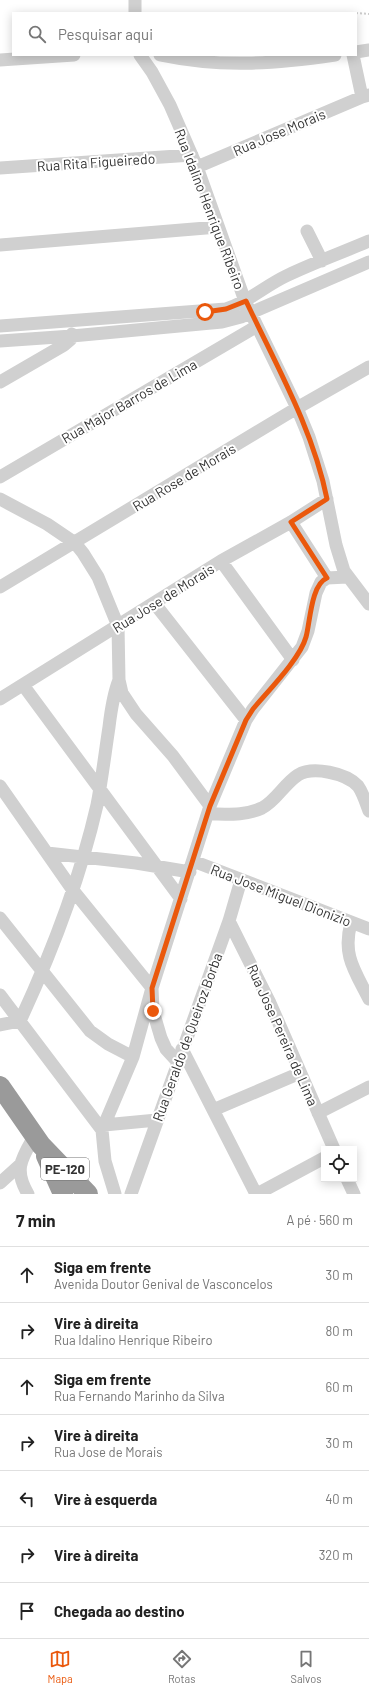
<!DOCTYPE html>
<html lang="pt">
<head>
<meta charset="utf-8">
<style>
	:root { --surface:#fff; --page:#f2f2f2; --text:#222; --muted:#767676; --line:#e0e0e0; --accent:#ea580c }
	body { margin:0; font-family:Barlow,sans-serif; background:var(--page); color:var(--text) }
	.controls { position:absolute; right:12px; bottom:12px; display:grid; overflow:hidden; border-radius:0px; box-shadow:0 2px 10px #0003 }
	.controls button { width:36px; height:36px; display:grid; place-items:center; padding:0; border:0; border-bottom:1px solid var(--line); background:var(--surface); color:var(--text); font:20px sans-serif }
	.stop { position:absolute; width:12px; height:12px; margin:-9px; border:3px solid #ea580c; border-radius:50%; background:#fff }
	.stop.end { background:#ea580c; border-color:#fff; box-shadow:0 1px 4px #0008 }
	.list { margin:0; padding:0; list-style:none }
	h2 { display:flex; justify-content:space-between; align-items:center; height:52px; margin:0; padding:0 16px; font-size:17px }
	h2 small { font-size:13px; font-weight:400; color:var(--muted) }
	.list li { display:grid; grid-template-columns:26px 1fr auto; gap:12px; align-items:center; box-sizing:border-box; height:56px; padding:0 16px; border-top:1px solid var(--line) }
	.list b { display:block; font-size:15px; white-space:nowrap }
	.list p { margin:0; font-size:13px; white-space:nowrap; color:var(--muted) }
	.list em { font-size:13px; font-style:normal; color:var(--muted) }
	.icon { flex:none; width:22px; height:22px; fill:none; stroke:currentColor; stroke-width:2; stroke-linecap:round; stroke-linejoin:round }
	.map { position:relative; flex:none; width:369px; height:1194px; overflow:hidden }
	.search { position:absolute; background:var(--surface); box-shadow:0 2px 10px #0003; left:12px; right:12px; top:12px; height:44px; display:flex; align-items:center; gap:10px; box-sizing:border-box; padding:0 14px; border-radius:0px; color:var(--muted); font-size:15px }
	.sheet { height:444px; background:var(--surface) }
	nav { display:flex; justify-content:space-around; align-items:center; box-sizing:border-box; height:56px; border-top:1px solid var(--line); background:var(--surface); font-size:11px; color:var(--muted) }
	nav a { display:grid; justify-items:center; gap:2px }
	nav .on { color:var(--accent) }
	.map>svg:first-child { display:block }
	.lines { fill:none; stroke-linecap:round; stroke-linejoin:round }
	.path { stroke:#cdcdcd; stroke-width:2; stroke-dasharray:2 2; stroke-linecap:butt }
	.minor { stroke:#d0d0d0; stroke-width:13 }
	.highway { stroke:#9a9a9a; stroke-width:20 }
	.route { stroke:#ea580c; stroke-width:5 }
	.labels { text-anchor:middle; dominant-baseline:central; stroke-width:4; stroke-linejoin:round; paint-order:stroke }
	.shield { fill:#fff; stroke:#707070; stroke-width:1 }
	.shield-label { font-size:13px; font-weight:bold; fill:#333 }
	.street-label { font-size:14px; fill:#333; stroke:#fff }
</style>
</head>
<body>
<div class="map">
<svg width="369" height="1194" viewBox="0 0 369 1194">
	<rect width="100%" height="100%" fill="#fff"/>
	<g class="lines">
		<path class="path" d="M356,13L369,14"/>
		<path class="minor" d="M135,0V13
			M356,52L369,50
			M140,55L152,72L170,105L197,167L245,301L297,408L309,437L323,481L336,545L344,571L369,604
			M160,55C222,68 273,64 335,55
			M353,55L362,97
			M0,60L74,55
			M197,167L362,97L369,95
			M0,168L192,155
			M307,231L322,261
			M0,245L218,227
			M0,326L226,309C248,302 265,286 286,276C313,263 341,253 369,241
			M0,341L72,336L222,322L241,317L369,262
			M0,382L64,345L71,339L72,334
			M0,477L257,326
			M0,499L47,524L75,543L83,553L98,577L118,626L119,680L122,693L136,714L173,756L210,806
			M291,522L327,578
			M221,561L293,660
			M0,587L297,408L369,367
			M155,604L246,720
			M23,685L181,899
			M0,699L221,561L291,522L327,499
			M0,786L72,889L152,988L153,1011L161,1038L166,1049L177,1061
			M208,814C226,814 245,816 262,808C276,801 284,784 298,775C313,766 346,773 358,786C363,793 366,803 369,811
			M47,853L136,863L190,872
			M193,861L369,929
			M0,918L90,1031L108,1044L133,1057
			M229,921L270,1003L334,1149
			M351,923C342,955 355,971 369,999
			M0,995L102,1130
			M0,1025L20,1021C52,952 80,879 97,805C102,779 105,753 109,727C111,710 113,695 119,680
			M182,1049L256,1194
			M213,1110L300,1073
			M318,1113L369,1087
			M104,1125L157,1120
			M347,1179L354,1194
			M0,1183L21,1164
			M28,1194C13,1169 22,1158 35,1135
			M115,1194L105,1161L102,1130L133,1057L152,988L210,806L246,720L253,709L302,647L308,631L316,593L321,582L327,578L347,577
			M131,1194L229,921L241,880
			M257,1194L324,1158"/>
		<path class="highway" d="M0,1086L41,1145L88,1194
			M46,1156L63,1194"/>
	</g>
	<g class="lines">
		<path class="route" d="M153,1011L152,988L210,806L246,720L253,709C268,691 300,659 306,637C310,623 311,584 327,578L291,522L327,499C313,429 276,365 246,301L226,309L205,312"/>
	</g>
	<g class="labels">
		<rect class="shield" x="41" y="1158" width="48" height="22" rx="3"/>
		<g class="shield-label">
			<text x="65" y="1169">PE-120</text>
		</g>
		<g class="street-label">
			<text transform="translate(279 132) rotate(-23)">Rua Jose Morais</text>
			<text transform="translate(96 162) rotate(-4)">Rua Rita Figueiredo</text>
			<text transform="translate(210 209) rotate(69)">Rua Idalino Henrique Ribeiro</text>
			<text transform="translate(129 401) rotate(-30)">Rua Major Barros de Lima</text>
			<text transform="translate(184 477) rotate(-31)">Rua Rose de Morais</text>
			<text transform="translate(163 598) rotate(-32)">Rua Jose de Morais</text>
			<text transform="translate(281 895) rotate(21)">Rua Jose Miguel Dionizio</text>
			<text transform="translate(283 1035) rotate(66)">Rua Jose Pereira de Lima</text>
			<text transform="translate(187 1037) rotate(-70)">Rua Geraldo de Queiroz Borba</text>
		</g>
	</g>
</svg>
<div class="controls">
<button><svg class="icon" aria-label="locate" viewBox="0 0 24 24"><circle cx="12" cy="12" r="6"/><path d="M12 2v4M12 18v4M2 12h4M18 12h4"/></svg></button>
</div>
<div class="stop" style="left:205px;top:312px"></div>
<div class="stop end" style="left:153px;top:1011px"></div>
<div class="search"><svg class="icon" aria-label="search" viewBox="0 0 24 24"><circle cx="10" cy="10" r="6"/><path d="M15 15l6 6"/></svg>Pesquisar aqui</div>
</div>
<section class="sheet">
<h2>7 min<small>A pé · 560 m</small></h2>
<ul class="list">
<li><svg class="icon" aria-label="ahead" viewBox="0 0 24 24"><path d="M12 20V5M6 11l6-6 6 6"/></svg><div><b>Siga em frente</b><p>Avenida Doutor Genival de Vasconcelos</p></div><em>30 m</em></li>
<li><svg class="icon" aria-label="right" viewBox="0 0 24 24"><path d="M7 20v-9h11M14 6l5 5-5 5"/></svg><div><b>Vire à direita</b><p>Rua Idalino Henrique Ribeiro</p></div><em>80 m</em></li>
<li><svg class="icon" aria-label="ahead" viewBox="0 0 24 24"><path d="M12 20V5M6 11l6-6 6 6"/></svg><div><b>Siga em frente</b><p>Rua Fernando Marinho da Silva</p></div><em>60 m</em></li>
<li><svg class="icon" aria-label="right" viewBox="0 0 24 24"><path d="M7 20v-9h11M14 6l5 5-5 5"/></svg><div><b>Vire à direita</b><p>Rua Jose de Morais</p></div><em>30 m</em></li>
<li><svg class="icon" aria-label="left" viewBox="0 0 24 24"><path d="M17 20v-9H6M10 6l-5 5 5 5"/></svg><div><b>Vire à esquerda</b></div><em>40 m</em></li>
<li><svg class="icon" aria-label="right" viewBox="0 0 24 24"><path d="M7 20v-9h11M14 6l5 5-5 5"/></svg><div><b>Vire à direita</b></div><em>320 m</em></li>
<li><svg class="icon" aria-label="arrive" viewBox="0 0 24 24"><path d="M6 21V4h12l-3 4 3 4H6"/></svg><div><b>Chegada ao destino</b></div></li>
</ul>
</section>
<nav>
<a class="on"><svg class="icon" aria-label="map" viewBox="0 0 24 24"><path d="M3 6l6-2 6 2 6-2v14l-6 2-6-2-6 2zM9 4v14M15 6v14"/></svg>Mapa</a>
<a><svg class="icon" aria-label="directions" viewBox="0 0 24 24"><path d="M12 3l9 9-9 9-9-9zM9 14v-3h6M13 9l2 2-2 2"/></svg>Rotas</a>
<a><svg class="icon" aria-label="saved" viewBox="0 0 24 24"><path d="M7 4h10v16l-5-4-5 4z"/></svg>Salvos</a>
</nav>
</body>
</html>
